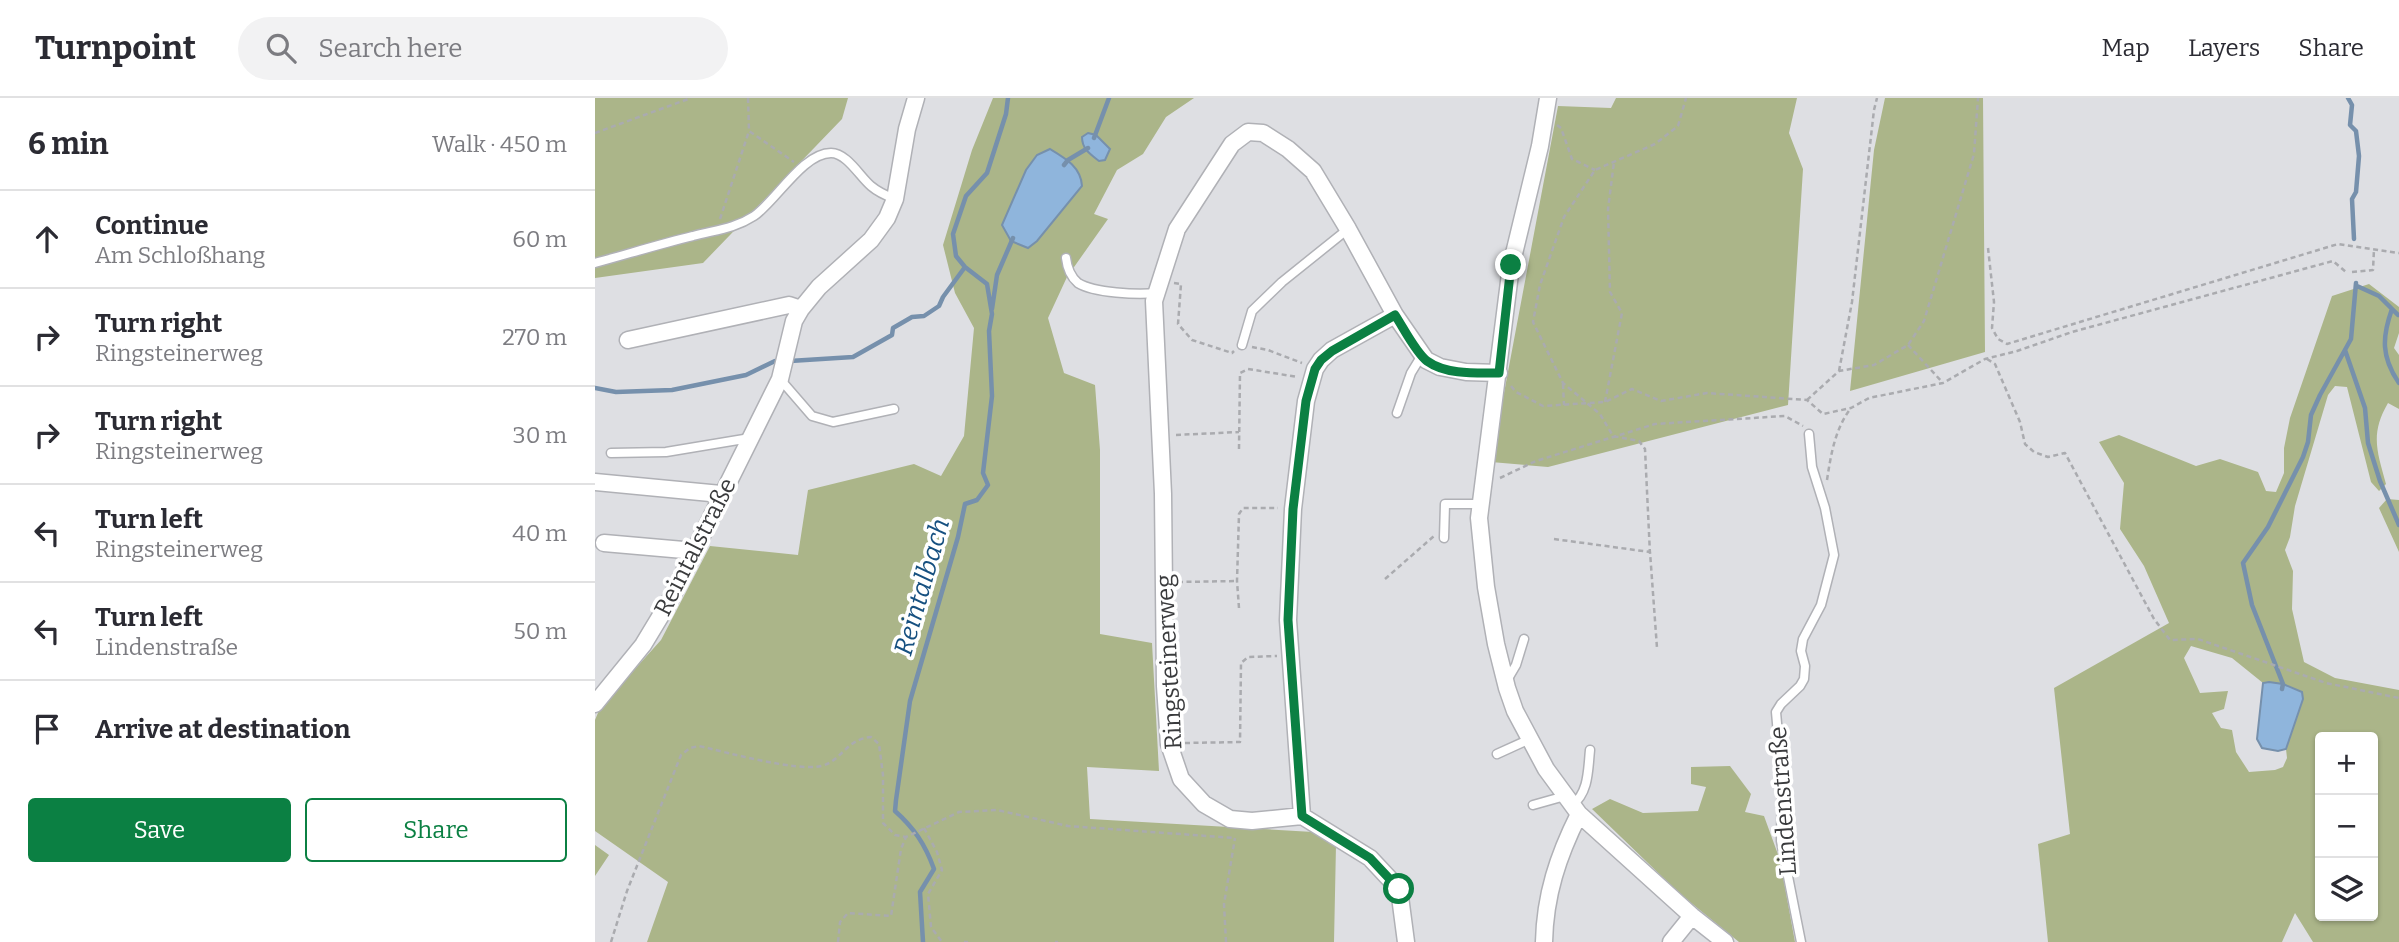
<!DOCTYPE html>
<html lang="en">
<head>
<meta charset="utf-8">
<style>
	:root { --surface:#fff; --page:#f2f2f3; --text:#2b2b33; --muted:#7c7c81; --line:#e1e1e2; --accent:#0b8043 }
	body { margin:0; font-family:Bitter,serif; background:var(--page); color:var(--text) }
	.controls { position:absolute; right:21px; bottom:21px; display:grid; overflow:hidden; border-radius:7px; box-shadow:0 2px 5px #0004 }
	.controls button { width:63px; height:63px; display:grid; place-items:center; padding:0; border:0; border-bottom:2px solid var(--line); background:var(--surface); color:var(--text); font:35px sans-serif }
	.stop { position:absolute; width:21px; height:21px; margin:-16px; border:5px solid #0b8043; border-radius:50%; background:#fff }
	.stop.end { background:#0b8043; border-color:#fff; box-shadow:0 2px 7px #0008 }
	.list { margin:0; padding:0; list-style:none }
	h2 { display:flex; justify-content:space-between; align-items:center; height:91px; margin:0; padding:0 28px; font-size:30px }
	h2 small { font-size:23px; font-weight:400; color:var(--muted) }
	.list li { display:grid; grid-template-columns:46px 1fr auto; gap:21px; align-items:center; box-sizing:border-box; height:98px; padding:0 28px; border-top:2px solid var(--line) }
	.list b { display:block; font-size:26px; white-space:nowrap }
	.list p { margin:0; font-size:23px; white-space:nowrap; color:var(--muted) }
	.list em { font-size:23px; font-style:normal; color:var(--muted) }
	.actions { display:flex; gap:14px; padding:21px 28px }
	.actions a { flex:1; padding:16px 0; border:2px solid var(--accent); border-radius:7px; text-align:center; font-size:24px; color:var(--accent) }
	.actions .main { background:var(--accent); color:#fff }
	.icon { flex:none; width:38px; height:38px; fill:none; stroke:currentColor; stroke-width:2; stroke-linecap:round; stroke-linejoin:round }
	.map { position:relative; flex:none; width:1804px; height:844px; overflow:hidden }
	header { display:flex; align-items:center; gap:42px; box-sizing:border-box; height:98px; padding:0 35px; background:var(--surface); border-bottom:2px solid var(--line) }
	header strong { font-size:33px }
	nav { display:flex; gap:38px; margin-inline-start:auto; font-size:24px }
	.search { width:490px; height:63px; background:var(--page); display:flex; align-items:center; gap:18px; box-sizing:border-box; padding:0 24px; border-radius:38px; color:var(--muted); font-size:26px }
	main { display:flex }
	aside { flex:1; background:var(--surface) }
	.map>svg:first-child { display:block }
	.green { fill:#abb589; fill-rule:evenodd }
	.water { fill:#8fb5dc; stroke:#7690ac; stroke-width:2 }
	.lines { fill:none; stroke-linecap:round; stroke-linejoin:round }
	.stream { stroke:#7690ac; stroke-width:4.5 }
	.lane-casing { stroke:#b0b1b6; stroke-width:11 }
	.street-casing { stroke:#b0b1b6; stroke-width:19 }
	.path { stroke:#aaabaf; stroke-width:2.5; stroke-dasharray:5 3.5; stroke-linecap:butt }
	.lane { stroke:#fff; stroke-width:8 }
	.street { stroke:#fff; stroke-width:16 }
	.route { stroke:#0b8043; stroke-width:9 }
	.labels { text-anchor:middle; dominant-baseline:central; stroke-width:7; stroke-linejoin:round; paint-order:stroke }
	.street-label { font-size:24px; fill:#3a3b3d; stroke:#fff }
	.water-label { font-size:26px; font-style:italic; fill:#165080; stroke:#fff }
</style>
</head>
<body>
<header>
<strong>Turnpoint</strong>
<div class="search"><svg class="icon" aria-label="search" viewBox="0 0 24 24"><circle cx="10" cy="10" r="6"/><path d="M15 15l6 6"/></svg>Search here</div>
<nav><a>Map</a><a>Layers</a><a>Share</a></nav>
</header>
<main>
<aside>
<h2>6 min<small>Walk · 450 m</small></h2>
<ul class="list">
<li><svg class="icon" aria-label="ahead" viewBox="0 0 24 24"><path d="M12 20V5M6 11l6-6 6 6"/></svg><div><b>Continue</b><p>Am Schloßhang</p></div><em>60 m</em></li>
<li><svg class="icon" aria-label="right" viewBox="0 0 24 24"><path d="M7 20v-9h11M14 6l5 5-5 5"/></svg><div><b>Turn right</b><p>Ringsteinerweg</p></div><em>270 m</em></li>
<li><svg class="icon" aria-label="right" viewBox="0 0 24 24"><path d="M7 20v-9h11M14 6l5 5-5 5"/></svg><div><b>Turn right</b><p>Ringsteinerweg</p></div><em>30 m</em></li>
<li><svg class="icon" aria-label="left" viewBox="0 0 24 24"><path d="M17 20v-9H6M10 6l-5 5 5 5"/></svg><div><b>Turn left</b><p>Ringsteinerweg</p></div><em>40 m</em></li>
<li><svg class="icon" aria-label="left" viewBox="0 0 24 24"><path d="M17 20v-9H6M10 6l-5 5 5 5"/></svg><div><b>Turn left</b><p>Lindenstraße</p></div><em>50 m</em></li>
<li><svg class="icon" aria-label="arrive" viewBox="0 0 24 24"><path d="M6 21V4h12l-3 4 3 4H6"/></svg><div><b>Arrive at destination</b></div></li>
</ul>
<div class="actions"><a class="main">Save</a><a>Share</a></div>
</aside>
<div class="map">
<svg width="1804" height="844" viewBox="0 0 1804 844">
	<rect width="100%" height="100%" fill="#dedfe3"/>
	<path class="green" d="M0,0H253L247,21L108,165L0,180Z
		M398,0H599L571,19L548,56L522,72L499,116L513,121L472,179L453,220L469,275L500,287L505,352V536L557,545L564,673L492,669L495,721L718,734L741,747L739,844H52L73,784L0,733V622L5,610L66,542L115,448L203,457L213,392L319,366L346,378L369,338L379,230L360,195L348,147L377,52ZM455,51C470,60 486,69 487,88L467,111L408,127L431,72L442,57Z
		M1021,0H1202L1194,35L1208,71L1193,307L953,369L896,364L963,8L1016,10Z
		M1290,0H1388L1390,254L1255,293L1279,52Z
		M1774,186L1804,209V235L1799,250L1804,257V311L1793,305C1775,336 1782,353 1791,386L1784,393L1776,384L1752,289L1740,288L1733,297L1700,408L1695,439L1690,452L1698,473L1697,511L1709,564L1740,580L1804,592V844H1718L1700,815L1687,844H1453L1443,746L1475,736L1459,590L1574,525L1549,468L1525,431L1529,385L1504,344L1524,337L1601,368L1625,361L1663,374L1671,393L1681,394L1689,375V350L1695,320L1737,198ZM1596,548L1637,560L1668,585L1674,584L1708,602L1691,651L1692,660L1688,669L1680,672L1654,674L1641,654L1637,632L1626,630L1617,615L1629,611L1633,593L1605,595L1589,560ZM1725,639H1778V818H1725Z
		M1792,401L1804,402V454L1784,410Z
		M1135,668L1156,696L1150,714L1169,718L1185,762L1200,844H1144L1084,795L997,711L1015,701L1048,715L1103,713L1111,689L1096,686V669Z
		M0,747L14,757L0,778Z"/>
	<path class="water" d="M493,35L501,37L515,51L510,62L504,63C495,56 487,51 487,39Z
		M455,51C470,60 486,69 487,88L442,143L433,150L416,143L407,127L431,72L442,57Z
		M1674,584L1688,586L1707,594L1708,601L1691,651L1683,653L1667,650L1662,641L1668,585Z"/>
	<g class="lines">
		<path class="stream" d="M1753,0L1757,7L1755,27L1761,33L1764,58L1761,94L1757,101L1759,141
			M499,40L514,0
			M469,67L473,62L493,50
			M1762,188L1784,198L1803,217
			M397,211L402,177L418,140
			M1797,211C1787,239 1786,259 1804,285
			M1750,252L1770,310L1773,345L1785,383L1804,427
			M195,263L258,259L297,237L298,230L317,219L329,218L344,208L348,199L370,169
			M0,290L21,294L77,292L151,277L180,263
			M1687,591L1688,586L1657,507L1648,465L1673,429L1708,359L1713,344L1716,317L1725,297L1756,241L1761,185
			M328,844L325,794L339,771C330,746 319,730 300,713L301,702L315,603L363,439L370,406L382,402L393,387L388,375L397,298L394,233L397,216L392,186L370,169L361,158L358,136L371,98L392,75L411,16L413,0"/>
		<defs>
			<path id="lane" d="M471,160C472,169 476,179 483,185C499,195 543,197 561,195
				M0,165C33,156 65,146 98,138C120,132 139,131 159,118C181,103 208,55 236,55C252,55 265,79 276,88C283,94 292,98 300,101
				M647,247L657,213L687,184L753,131
				M185,281L217,318L238,324L299,311
				M802,315L816,275L827,257
				M16,355L71,354L155,340
				M849,440L850,406H885
				M911,584L921,567L929,541
				M902,656L935,641
				M938,707L970,698
				M977,707C994,695 993,671 995,652
				M1206,844L1186,743L1187,681L1181,614L1186,606L1205,588L1209,581L1210,568L1206,553L1208,541L1226,507L1239,457L1230,410L1217,369L1214,336"/>
			<path id="street" d="M953,0L945,48L916,168L884,420L891,489L901,546L912,590L920,613L951,671L984,716L1097,818L1130,844
				M33,242L194,207L206,211
				M0,384L126,396
				M9,445L100,453
				M0,606L48,547L74,504L185,281L199,223L206,211L224,189L276,142L292,120L300,101L312,31L321,0
				M707,718L657,723L635,721L609,706L586,681L574,646L570,588L568,396L559,203L582,131L637,46L653,34L668,35L693,51L718,73L753,131L800,217L831,262L845,269L871,274L904,275
				M707,718L693,522L698,411L711,303L720,271L726,262L737,252L800,217
				M707,718L775,760L804,791L811,844
				M949,844C950,797 963,758 984,716
				M1076,844L1097,818"/>
		</defs>
		<use href="#lane" class="lane-casing"/>
		<use href="#street" class="street-casing"/>
		<path class="path" d="M153,0L154,33
			M962,27L966,30L977,61L1000,72
			M0,35L96,0
			M125,121L154,33L199,64
			M1393,150L1399,204L1397,230L1403,241L1412,246L1743,146L1804,155
			M1757,174L1778,172L1779,151
			M579,185L586,186L583,226L597,242L637,255L639,253
			M1313,247L1348,285
			M657,249L673,252L707,265
			M1392,261L1400,266L1425,324L1430,346L1439,354L1453,359L1470,355L1559,521L1575,542L1603,541L1731,585L1804,600
			M1244,273L1257,204L1279,12L1282,0
			M968,286L969,307
			M916,288L921,294L948,308L1010,304L1037,291L1066,303L1112,295L1212,302L1228,316L1256,310L1274,300L1348,285L1390,261L1422,253L1477,234L1738,163L1751,174
			M1212,302L1244,273L1279,267L1313,247L1329,223L1379,56L1383,0
			M1010,304L1027,215L1015,194L1013,111L1019,64
			M581,337L644,334
			M644,351L645,275L653,271L703,279
			M905,380L941,363L1060,326L1190,318L1208,328
			M1232,382C1236,356 1240,331 1256,310
			M959,441L1055,454L1062,550
			M1055,456L1050,351L1044,343L1018,338L1005,316L968,285L938,224L945,187L969,119L1000,72L1060,46L1083,28L1091,0
			M790,481L839,438
			M583,484L642,483
			M644,510L642,483L644,416L648,410H683
			M590,645L645,644L646,565L653,559L682,558
			M329,730L342,754L347,772L333,796L336,829L347,844
			M16,844L32,793L86,657L95,650L104,648C130,654 203,674 226,668C247,663 251,641 276,639L284,646L288,677V725L300,737L311,739
			M243,844L245,824L253,815L296,818L306,751L311,739L364,714L402,712L473,728L640,740
			M369,844H373
			M460,844H463
			M631,844L629,806L640,740"/>
		<use href="#lane" class="lane"/>
		<use href="#street" class="street"/>
	</g>
	<g class="lines">
		<path class="route" d="M804,791L775,760L707,718L693,522L698,411L711,303L720,271L726,262L737,253L800,217C808,229 821,255 832,263C851,277 882,275 904,275L916,167"/>
	</g>
	<g class="labels">
		<g class="street-label">
			<text transform="translate(100 449) rotate(-63)">Reintalstraße</text>
			<text transform="translate(574 564) rotate(-93)">Ringsteinerweg</text>
			<text transform="translate(1188 703) rotate(-94)">Lindenstraße</text>
		</g>
		<g class="water-label">
			<text transform="translate(327 489) rotate(-74)">Reintalbach</text>
		</g>
	</g>
</svg>
<div class="controls">
<button>+</button>
<button>−</button>
<button><svg class="icon" aria-label="layers" viewBox="0 0 24 24"><path d="M12 4l9 5-9 5-9-5zM3 14l9 5 9-5"/></svg></button>
</div>
<div class="stop" style="left:804px;top:791px"></div>
<div class="stop end" style="left:916px;top:167px"></div>
</div>
</main>
</body>
</html>
